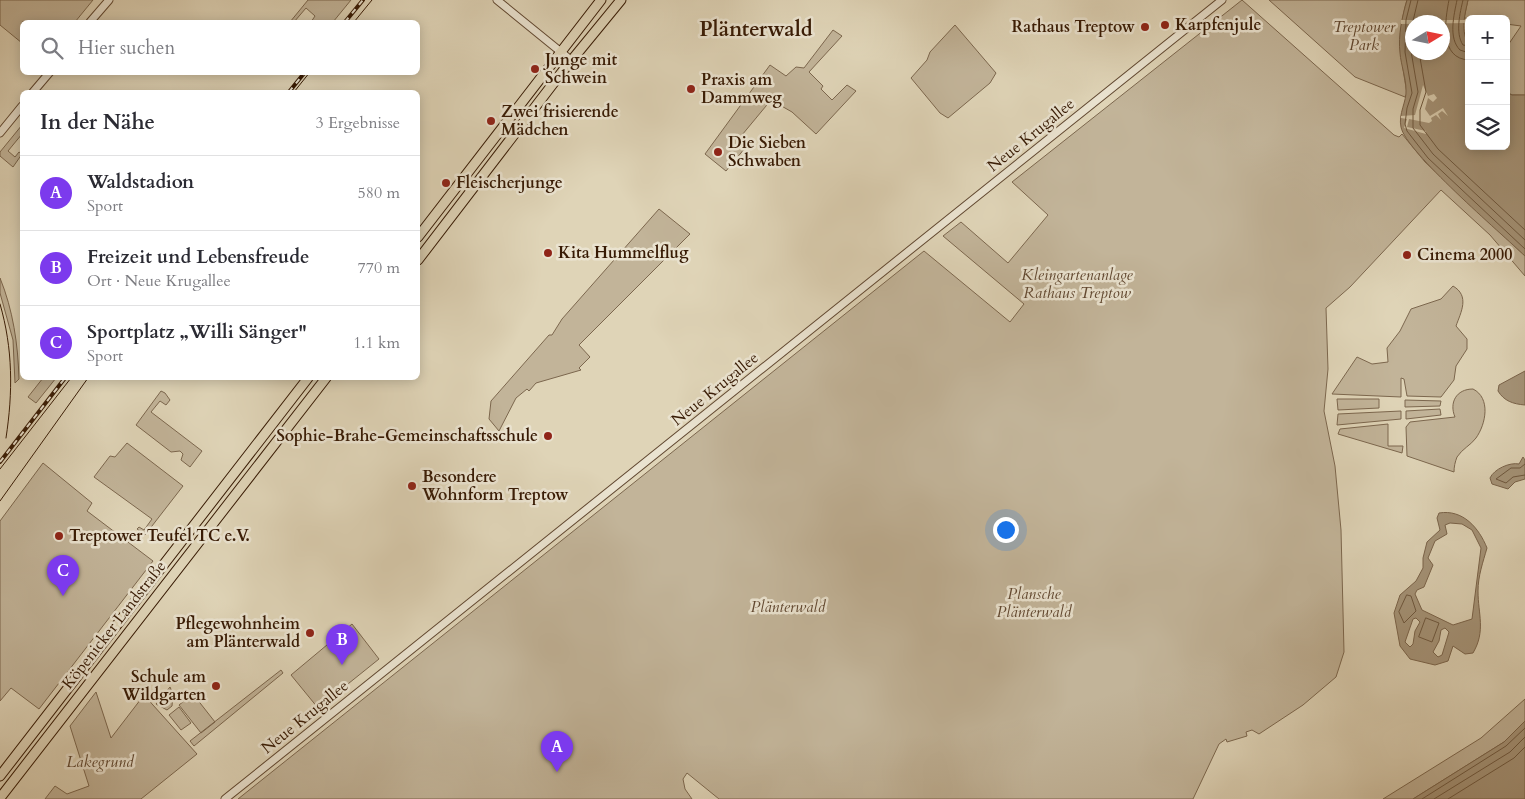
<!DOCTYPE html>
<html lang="de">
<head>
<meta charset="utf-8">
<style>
	:root { --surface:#fff; --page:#f7f7f7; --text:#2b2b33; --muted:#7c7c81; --line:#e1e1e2; --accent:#7c3aed }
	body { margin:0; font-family:Cardo,serif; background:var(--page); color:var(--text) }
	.controls { position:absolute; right:15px; top:15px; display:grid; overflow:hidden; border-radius:8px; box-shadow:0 2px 12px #0003 }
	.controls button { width:45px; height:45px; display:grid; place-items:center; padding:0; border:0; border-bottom:1px solid var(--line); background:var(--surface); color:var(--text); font:25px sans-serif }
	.compass { position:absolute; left:1405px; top:15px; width:45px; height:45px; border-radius:50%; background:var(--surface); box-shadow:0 2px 12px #0003; rotate:80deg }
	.you { position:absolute; left:1005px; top:529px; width:18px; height:18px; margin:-12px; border:4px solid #fff; border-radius:50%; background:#1a73e8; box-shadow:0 0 0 8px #1a73e833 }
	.badge { display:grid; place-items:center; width:32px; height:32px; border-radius:50%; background:var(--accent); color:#fff; font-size:16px; font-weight:700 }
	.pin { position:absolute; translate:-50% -41px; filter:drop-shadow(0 1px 2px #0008) }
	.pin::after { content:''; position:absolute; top:26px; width:18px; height:15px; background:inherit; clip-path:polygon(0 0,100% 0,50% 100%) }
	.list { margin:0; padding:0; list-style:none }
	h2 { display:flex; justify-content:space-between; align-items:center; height:65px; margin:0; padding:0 20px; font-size:21px }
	h2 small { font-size:16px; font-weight:400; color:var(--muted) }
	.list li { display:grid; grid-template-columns:32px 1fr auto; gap:15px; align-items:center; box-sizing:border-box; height:75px; padding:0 20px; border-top:1px solid var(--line) }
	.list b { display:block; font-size:19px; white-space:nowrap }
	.list p { margin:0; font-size:16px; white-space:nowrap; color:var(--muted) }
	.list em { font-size:16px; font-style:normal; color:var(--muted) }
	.icon { flex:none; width:28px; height:28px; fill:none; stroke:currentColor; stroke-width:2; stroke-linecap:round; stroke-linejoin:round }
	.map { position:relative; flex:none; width:1525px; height:799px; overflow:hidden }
	.search { position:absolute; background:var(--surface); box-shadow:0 2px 12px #0003; left:20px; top:20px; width:400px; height:55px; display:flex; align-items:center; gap:12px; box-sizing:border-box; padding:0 18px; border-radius:8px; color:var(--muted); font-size:19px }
	.panel { position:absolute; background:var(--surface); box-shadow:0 2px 12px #0003; left:20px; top:90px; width:400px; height:290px; border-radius:8px }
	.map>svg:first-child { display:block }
	.green { fill:#c2b499; stroke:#7c674e }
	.water { fill:#a6957a; stroke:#7a644b; fill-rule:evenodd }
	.pier { fill:#dfd4b7 }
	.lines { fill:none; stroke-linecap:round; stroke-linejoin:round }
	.shore { stroke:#6e583f; stroke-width:1 }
	.minor-casing { stroke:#614831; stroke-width:9 }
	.major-casing { stroke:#371a04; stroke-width:11 }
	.minor { stroke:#eae3d0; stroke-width:7 }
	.major { stroke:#dfd4b7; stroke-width:9 }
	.tram { stroke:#371a04; stroke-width:1 }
	.rail-casing { stroke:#371a04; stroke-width:4 }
	.rail { stroke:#eae3d0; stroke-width:2; stroke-dasharray:5.5; stroke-linecap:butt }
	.poi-dot { fill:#8f2418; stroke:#eae3d0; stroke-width:2 }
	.labels { text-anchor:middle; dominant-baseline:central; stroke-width:5; stroke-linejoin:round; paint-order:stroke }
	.poi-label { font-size:16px; font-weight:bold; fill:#371a04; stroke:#eae3d0; text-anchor:start }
	.park-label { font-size:16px; font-style:italic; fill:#614831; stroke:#eae3d0 }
	.street-label { font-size:16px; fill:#371a04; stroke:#eae3d0 }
	.district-label { font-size:21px; font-weight:bold; fill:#371a04; stroke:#eae3d0 }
</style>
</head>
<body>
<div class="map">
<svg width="1525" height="799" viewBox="0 0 1525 799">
	<rect width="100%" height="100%" fill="#dfd4b7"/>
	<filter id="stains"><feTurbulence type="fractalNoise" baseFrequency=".004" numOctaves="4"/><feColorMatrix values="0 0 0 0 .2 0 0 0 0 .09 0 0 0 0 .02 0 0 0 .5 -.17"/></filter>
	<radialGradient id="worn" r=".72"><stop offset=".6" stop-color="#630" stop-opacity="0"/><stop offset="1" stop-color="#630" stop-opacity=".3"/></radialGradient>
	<path class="green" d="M0,0H93L75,22H22V43L0,25Z
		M308,0H351L333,22H311L315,16L306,8L294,22H290Z
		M1242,0L1394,135L1399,137L1402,134L1425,162L1525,256V276L1490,235L1441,190L1350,287L1326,308L1328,369L1324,411L1335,466L1341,530L1344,652L1336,677L1303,705L1259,734L1252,730L1246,732L1247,736L1227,742L1226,739L1219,744L1193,799H719L687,773L683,779L685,789L692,799H238L924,251L1010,322L1024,304L943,236L961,222L1008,263L1048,215L1012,182Z
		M1269,0H1407C1397,32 1401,60 1407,93L1405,97L1355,77Z
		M1468,0H1525V95H1512L1506,92V48L1521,26L1506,24V19L1464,18Z
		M955,25L996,73L990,83L948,118L940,113L911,78L927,60L930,52Z
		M833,30L842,36L809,72L823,86L821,89L832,100L847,85L856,91L816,134L792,112L771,100L742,135L750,142L726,171L705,154L770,65L786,76L796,67L804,68Z
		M22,125V134L8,151L15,157L19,152L22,154L13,167L0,156V152Z
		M659,209L690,234L579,345L590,357L579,368L581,370L536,383L529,391L527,389L516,398L499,431L489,419L491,401L549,335H552L562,319Z
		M0,278C13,310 18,344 19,379L15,383L13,340L0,293Z
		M1453,286C1470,296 1461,312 1456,326L1467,339V349L1456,366L1454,380L1441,397L1407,396L1404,379L1401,378V397L1332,394L1357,357L1372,364L1388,362L1387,348L1400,331L1411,309L1441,299Z
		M43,378H56L36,403L28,397Z
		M1473,389C1491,398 1486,424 1476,438C1471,445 1462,449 1457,457C1455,462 1454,467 1454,472L1407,456L1406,427L1410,422L1455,417C1449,403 1456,389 1473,389Z
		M161,391L165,393L170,400L166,405L160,401L151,412L202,451L190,467L181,460L183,454L180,451L171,452L136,425Z
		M1337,399H1379V408L1338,410Z
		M1405,400L1441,401L1440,406L1405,407Z
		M1440,409L1441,415L1406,419V411Z
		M1401,411V419L1337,425L1338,414Z
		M1388,424V446H1403L1402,453L1338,434L1340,429Z
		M127,443L183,486L145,535L137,529L139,527L144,530L152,519L94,477L110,456L115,457Z
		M43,463L92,503L87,511L153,561L39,709L11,688L0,701V521Z
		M352,624L379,659L318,708L291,675Z
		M281,670L283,673L194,746L190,741Z
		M170,687L173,694L172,706L167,710L156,704Z
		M96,692L111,738L144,695L197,754L141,799H45L55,786L67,794L89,786L70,726Z
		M193,694L215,722L201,733L179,705Z
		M1525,699V721L1504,742L1413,799H1383L1481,738Z
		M179,707L191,723L181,730L169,715Z"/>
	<path class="water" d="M1407,0H1468C1465,14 1460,32 1469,44V146H1506V92L1512,95H1525V256C1502,234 1405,151 1401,127C1398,114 1407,101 1406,90C1406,78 1401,65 1400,53C1398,35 1402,17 1407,0ZM1412,22H1442V52H1412Z
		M1525,371V405C1513,404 1504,401 1498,391L1499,385Z
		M1523,457L1525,460V479L1515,482L1508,489L1492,484L1490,478C1494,469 1510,462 1519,464Z
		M1439,513C1463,509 1479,528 1487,548C1483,562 1478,576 1478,591C1478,614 1486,631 1473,653L1465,654L1453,646L1448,661L1435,665L1410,659L1400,646L1394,613L1400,595L1416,581L1423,568V558L1427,542L1440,530L1437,518ZM1450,523L1462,524L1472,530L1481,548L1472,619L1453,625L1422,610L1415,594L1417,590L1424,587L1433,565L1428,558L1435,541L1447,534L1445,525ZM1416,618L1420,622L1415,631L1413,644L1410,647L1405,642L1413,619ZM1445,628L1449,632L1442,655L1438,657L1433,652L1439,641L1441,630Z
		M1525,721V799H1413L1504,742Z"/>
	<path class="pier" d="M1401,20H1467V23L1401,24Z
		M1423,85L1428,96L1434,94L1437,98L1433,102L1428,98L1425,109L1430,116L1443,108L1448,116L1442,111L1438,114L1441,120L1436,115L1431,118L1432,121L1429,123L1409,119L1407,127L1426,131V134L1404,128L1407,119L1401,118V116L1415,115Z"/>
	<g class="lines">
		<path class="shore" d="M1411,0L1406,20L1405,52L1412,93L1407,108L1405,124L1407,131L1428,158L1525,249
			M1418,0L1413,21L1411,51L1418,92L1413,109V128L1433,154L1525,240
			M1449,0C1445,20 1439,59 1469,60
			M1457,0C1454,15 1448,38 1460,50L1469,53
			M1463,0C1460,13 1455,33 1463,45L1469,46
			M1419,52L1426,92L1420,110V125L1438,149L1525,230
			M1525,464L1520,468H1511L1496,479L1506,483L1513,477L1525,475
			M1407,595L1411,596L1416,611L1404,623L1399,612Z
			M1426,618L1439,623L1432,642L1419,637Z
			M1422,799L1506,746L1525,728
			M1434,799L1510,752L1525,737
			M1448,799L1514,758L1525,747"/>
		<defs>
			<path id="minor" d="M497,0L572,61
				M90,22L109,0
				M33,92L50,72
				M0,133L22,106
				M225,799L1222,0"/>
			<path id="major" d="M418,237L601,0
				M418,260L562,72L621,0
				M0,776L308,378
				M0,798L326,378"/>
		</defs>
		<use href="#minor" class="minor-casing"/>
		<use href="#major" class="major-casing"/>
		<use href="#minor" class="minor"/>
		<use href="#major" class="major"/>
		<path class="tram" d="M354,22L372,0
			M294,92L310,72
			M0,304C13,349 13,392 6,438
			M0,469L71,378
			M0,501L88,378"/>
		<defs>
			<path id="rail" d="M345,22L363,0
				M289,92L305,72
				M0,462L65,378"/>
		</defs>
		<use href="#rail" class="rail-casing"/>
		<use href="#rail" class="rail"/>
	</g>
	<g class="poi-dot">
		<circle cx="1165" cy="25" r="5"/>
		<circle cx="1145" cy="27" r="5"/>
		<circle cx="535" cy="69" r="5"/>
		<circle cx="691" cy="89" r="5"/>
		<circle cx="491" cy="121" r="5"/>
		<circle cx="718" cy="152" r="5"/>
		<circle cx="446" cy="183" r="5"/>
		<circle cx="548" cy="253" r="5"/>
		<circle cx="1407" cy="255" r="5"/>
		<circle cx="548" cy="436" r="5"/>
		<circle cx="412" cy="486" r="5"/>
		<circle cx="59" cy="536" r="5"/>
		<circle cx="310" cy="633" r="5"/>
		<circle cx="216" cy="686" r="5"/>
	</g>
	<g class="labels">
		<g class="poi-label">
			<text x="1175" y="25">Karpfenjule</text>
			<text x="1135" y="27" text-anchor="end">Rathaus Treptow</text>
			<text x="545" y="60">Junge mit<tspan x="545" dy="18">Schwein</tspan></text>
			<text x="701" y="80">Praxis am<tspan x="701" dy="18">Dammweg</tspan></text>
			<text x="501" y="112">Zwei frisierende<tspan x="501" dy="18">Mädchen</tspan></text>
			<text x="728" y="143">Die Sieben<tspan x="728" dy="18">Schwaben</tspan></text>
			<text x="456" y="183">Fleischerjunge</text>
			<text x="558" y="253">Kita Hummelflug</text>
			<text x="1417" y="255">Cinema 2000</text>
			<text x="538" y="436" text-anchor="end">Sophie-Brahe-Gemeinschaftsschule</text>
			<text x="422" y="477">Besondere<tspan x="422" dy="18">Wohnform Treptow</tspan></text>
			<text x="69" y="536">Treptower Teufel TC e.V.</text>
			<text x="300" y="624" text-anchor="end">Pflegewohnheim<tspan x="300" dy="18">am Plänterwald</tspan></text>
			<text x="206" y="677" text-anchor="end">Schule am<tspan x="206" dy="18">Wildgarten</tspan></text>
		</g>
		<g class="park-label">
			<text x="1364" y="27">Treptower<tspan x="1364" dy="18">Park</tspan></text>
			<text x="1077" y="275">Kleingartenanlage<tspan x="1077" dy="18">Rathaus Treptow</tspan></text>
			<text x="1034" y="594">Plansche<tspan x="1034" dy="18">Plänterwald</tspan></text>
			<text x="788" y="607">Plänterwald</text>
			<text x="100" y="762">Lakegrund</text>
		</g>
		<g class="street-label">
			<text transform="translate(1031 135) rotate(-39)">Neue Krugallee</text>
			<text transform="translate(715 389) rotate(-39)">Neue Krugallee</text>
			<text transform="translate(114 625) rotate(-52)">Köpenicker Landstraße</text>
			<text transform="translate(305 717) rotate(-39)">Neue Krugallee</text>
		</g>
		<g class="district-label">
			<text x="756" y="29">Plänterwald</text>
		</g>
	</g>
	<rect width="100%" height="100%" filter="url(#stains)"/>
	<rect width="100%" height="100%" fill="url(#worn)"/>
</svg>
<div class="controls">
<button>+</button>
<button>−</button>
<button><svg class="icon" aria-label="layers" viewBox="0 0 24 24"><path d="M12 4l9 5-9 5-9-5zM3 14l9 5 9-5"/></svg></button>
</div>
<svg class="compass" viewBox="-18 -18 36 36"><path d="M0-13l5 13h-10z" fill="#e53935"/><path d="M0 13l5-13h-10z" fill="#7c7c81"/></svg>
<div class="you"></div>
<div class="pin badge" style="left:557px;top:772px">A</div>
<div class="pin badge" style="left:342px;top:665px">B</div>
<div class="pin badge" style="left:63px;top:596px">C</div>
<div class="search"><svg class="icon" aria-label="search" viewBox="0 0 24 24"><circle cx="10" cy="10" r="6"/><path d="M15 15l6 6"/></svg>Hier suchen</div>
<section class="panel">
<h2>In der Nähe<small>3 Ergebnisse</small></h2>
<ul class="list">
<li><span class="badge">A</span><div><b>Waldstadion</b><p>Sport</p></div><em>580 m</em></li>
<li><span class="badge">B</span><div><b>Freizeit und Lebensfreude</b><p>Ort · Neue Krugallee</p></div><em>770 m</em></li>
<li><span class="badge">C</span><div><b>Sportplatz „Willi Sänger&quot;</b><p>Sport</p></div><em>1.1 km</em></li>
</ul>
</section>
</div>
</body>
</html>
